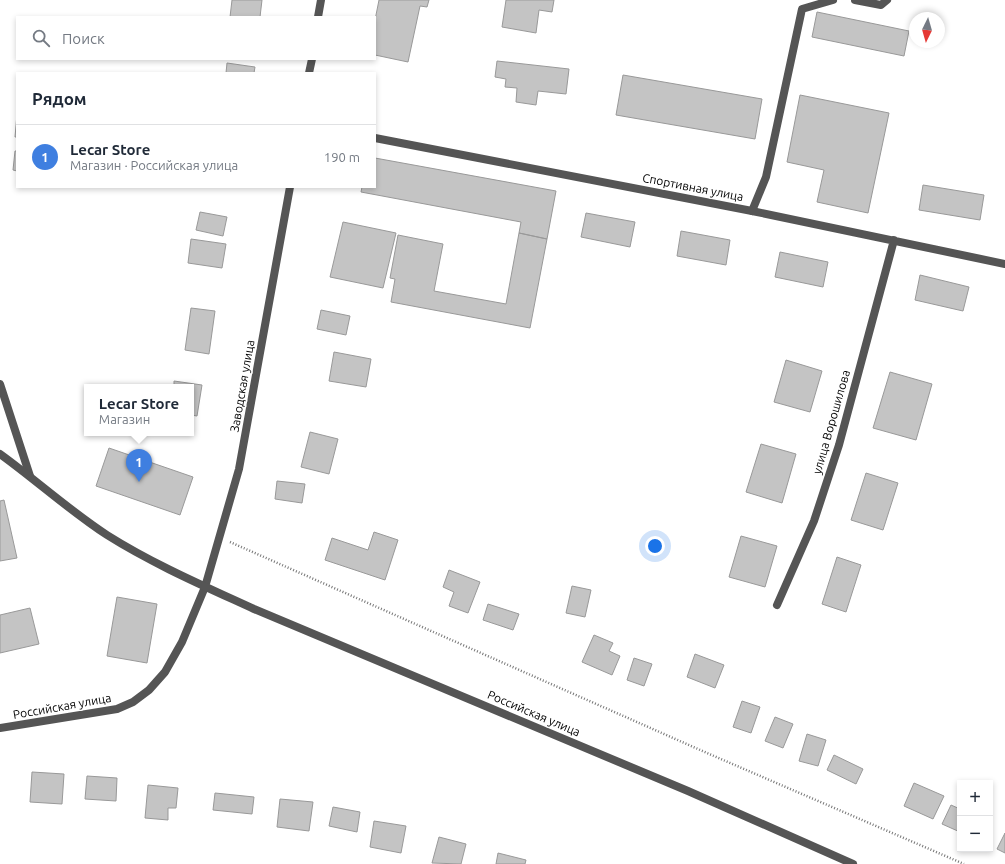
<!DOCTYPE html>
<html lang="ru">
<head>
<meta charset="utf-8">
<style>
	:root { --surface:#fff; --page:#f6f6f7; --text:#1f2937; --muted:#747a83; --line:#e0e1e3; --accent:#0b8043 }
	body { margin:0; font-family:Ubuntu,sans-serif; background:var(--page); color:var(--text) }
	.controls { position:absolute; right:12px; bottom:12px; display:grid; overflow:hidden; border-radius:0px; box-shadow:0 2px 6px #0003 }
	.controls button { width:36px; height:36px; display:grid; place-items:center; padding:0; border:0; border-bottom:1px solid var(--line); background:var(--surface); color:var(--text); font:20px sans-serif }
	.compass { position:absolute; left:909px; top:12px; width:36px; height:36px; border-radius:50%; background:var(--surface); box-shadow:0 2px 6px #0003; rotate:185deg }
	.you { position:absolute; left:655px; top:546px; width:14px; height:14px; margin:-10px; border:3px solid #fff; border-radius:50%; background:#1a73e8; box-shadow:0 0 0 6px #1a73e833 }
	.badge { display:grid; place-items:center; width:26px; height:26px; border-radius:50%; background:var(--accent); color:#fff; font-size:13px; font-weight:700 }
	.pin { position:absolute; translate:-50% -33px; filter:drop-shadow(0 1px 2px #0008) }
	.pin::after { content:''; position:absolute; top:21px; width:14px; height:12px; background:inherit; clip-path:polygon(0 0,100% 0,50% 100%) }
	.popup { position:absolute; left:84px; top:384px; width:110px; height:52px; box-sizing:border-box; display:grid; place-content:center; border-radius:0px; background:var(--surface); filter:drop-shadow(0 1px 3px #0005); font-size:13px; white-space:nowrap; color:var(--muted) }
	.popup b { font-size:15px; color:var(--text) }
	.popup::after { content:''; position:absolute; left:50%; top:100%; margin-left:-8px; border:8px solid transparent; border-top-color:var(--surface) }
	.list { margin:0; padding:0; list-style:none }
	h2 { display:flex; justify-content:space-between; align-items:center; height:52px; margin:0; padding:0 16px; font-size:17px }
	h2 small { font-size:13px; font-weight:400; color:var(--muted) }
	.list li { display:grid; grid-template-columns:26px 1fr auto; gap:12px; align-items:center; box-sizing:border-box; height:64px; padding:0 16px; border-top:1px solid var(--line) }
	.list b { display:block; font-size:15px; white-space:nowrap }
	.list p { margin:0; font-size:13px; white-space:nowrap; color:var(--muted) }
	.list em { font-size:13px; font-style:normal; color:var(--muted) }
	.icon { flex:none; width:22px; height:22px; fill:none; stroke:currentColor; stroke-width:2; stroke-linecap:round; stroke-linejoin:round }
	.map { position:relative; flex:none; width:1005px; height:864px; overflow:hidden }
	.search { position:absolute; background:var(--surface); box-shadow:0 2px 6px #0003; left:16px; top:16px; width:360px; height:44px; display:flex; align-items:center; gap:10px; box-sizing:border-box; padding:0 14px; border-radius:0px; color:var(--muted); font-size:15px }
	.panel { position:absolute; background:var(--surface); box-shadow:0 2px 6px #0003; left:16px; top:72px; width:360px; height:116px; border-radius:0px }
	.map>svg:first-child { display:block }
	.building { fill:#c4c4c4; stroke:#999 }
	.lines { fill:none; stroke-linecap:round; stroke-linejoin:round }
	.path { stroke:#777; stroke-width:2.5; stroke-dasharray:1 2; stroke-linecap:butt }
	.service { stroke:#555; stroke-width:8 }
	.minor { stroke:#555; stroke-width:8 }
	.tertiary { stroke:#555; stroke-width:8 }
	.labels { text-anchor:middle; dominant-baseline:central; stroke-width:3; stroke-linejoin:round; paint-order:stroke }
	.street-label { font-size:12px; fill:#000; stroke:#fff }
</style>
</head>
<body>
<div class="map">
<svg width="1005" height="864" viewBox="0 0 1005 864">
	<rect width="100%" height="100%" fill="#fff"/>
	<path class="building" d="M232,0H262L260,17H230Z
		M379,0H429L427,7L420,6L408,62L375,55V20Z
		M506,0H554L552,12L539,10L536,33L502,27Z
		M817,12L909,31L904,56L812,37Z
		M497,61L569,69L566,94L538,91L536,105L516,102L517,88L505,87L506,79L495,77Z
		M227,63L255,67L254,73H226Z
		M623,75L762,99L755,139L616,115Z
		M800,95L889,113L868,213L817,202L824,170L787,162Z
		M17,114V137H15Z
		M15,151H17V171L13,170Z
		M375,158L556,191L547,239L519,233L521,222L361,192L362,187H375Z
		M923,185L984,195L980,220L919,210Z
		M200,212L227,217L223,236L196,230Z
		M586,213L635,222L630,247L581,237Z
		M343,222L396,233L383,288L330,277Z
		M681,231L730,240L726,265L677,256Z
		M519,233L547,239L530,328L391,302L395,279L390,278L398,235L443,244L434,291L506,304Z
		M191,239L226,244L222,268L188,263Z
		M780,252L828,262L823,287L775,277Z
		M920,275L969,287L963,311L915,300Z
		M191,308L215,311L209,354L185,350Z
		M321,310L350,316L346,335L317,329Z
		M334,352L371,359L366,387L329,381Z
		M786,360L822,371L810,412L774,402Z
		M890,372L932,384L916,440L873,428Z
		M174,381L202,385L197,416L191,415V387H174Z
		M310,432L338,439L329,474L301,467Z
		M761,444L796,454L782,503L746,492Z
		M109,448L193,477L180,515L96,486Z
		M866,473L898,483L883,530L851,520Z
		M277,481L305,484L302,503L275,499Z
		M4,500L17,558L0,561V501Z
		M374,532L398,540L385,580L325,560L332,538L368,550Z
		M741,536L777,546L765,587L729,577Z
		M837,557L861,565L846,612L822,604Z
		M449,570L480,582L468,613L449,606L454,592L443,587Z
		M572,586L591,590L585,617L566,613Z
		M117,597L157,604L147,663L107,656Z
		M488,604L519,614L513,630L483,620Z
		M30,608L39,644L0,653V615Z
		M594,635L613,643L609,651L620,656L612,675L582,662Z
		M695,654L724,665L715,688L687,677Z
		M634,658L652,664L644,686L627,680Z
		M742,701L760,707L751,733L733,727Z
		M775,717L793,724L783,748L765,741Z
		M807,734L826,740L818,766L799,761Z
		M834,755L863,769L856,784L827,770Z
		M32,772L64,774L62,804L30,802Z
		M87,776L117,778L116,801L85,799Z
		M914,783L944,796L933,819L904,806Z
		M148,785L178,788L176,808H168V820L145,818Z
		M215,793L254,797L252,814L213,810Z
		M280,799L313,802L309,831L277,827Z
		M951,805L960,809V832L942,824Z
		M333,807L360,812L357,832L329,826Z
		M374,821L406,826L401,853L370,847Z
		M1005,833V853L997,849Z
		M439,837L466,844L461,864L432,863Z
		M498,853L526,860L525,864H496Z"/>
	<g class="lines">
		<path class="path" d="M230,542L707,753L964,864"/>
		<path class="service" d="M855,0L881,5L887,0
			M752,211L766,177L802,9L833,0"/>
		<path class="minor" d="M318,17L321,0
			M309,73L312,59
			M375,138L752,211L1005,264
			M0,384L30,476
			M777,605L814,521L839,445L894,240
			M0,728L117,709L133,702L149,690L165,672L182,642L205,587L239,469L290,187"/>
		<path class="tertiary" d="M0,454C36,480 70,511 107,535C153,564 204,586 254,609L688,791L853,864"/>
	</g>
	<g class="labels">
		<g class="street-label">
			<text transform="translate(693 187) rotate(11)">Спортивная улица</text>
			<text transform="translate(242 386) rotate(-80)">Заводская улица</text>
			<text transform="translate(831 422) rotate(-74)">улица Ворошилова</text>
			<text transform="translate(62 706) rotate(-10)">Российская улица</text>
			<text transform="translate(534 713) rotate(23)">Российская улица</text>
		</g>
	</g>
</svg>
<div class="controls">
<button>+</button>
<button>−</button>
</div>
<svg class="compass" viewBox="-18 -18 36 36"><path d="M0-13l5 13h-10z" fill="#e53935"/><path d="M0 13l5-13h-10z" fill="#747a83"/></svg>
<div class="you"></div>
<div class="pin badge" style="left:139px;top:482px;background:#3f7fe0">1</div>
<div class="popup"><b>Lecar Store</b>Магазин</div>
<div class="search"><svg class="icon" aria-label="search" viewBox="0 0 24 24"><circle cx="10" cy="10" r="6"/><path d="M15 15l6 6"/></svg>Поиск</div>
<section class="panel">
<h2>Рядом<small></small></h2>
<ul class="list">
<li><span class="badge" style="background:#3f7fe0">1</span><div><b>Lecar Store</b><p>Магазин · Российская улица</p></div><em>190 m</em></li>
</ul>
</section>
</div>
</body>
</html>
